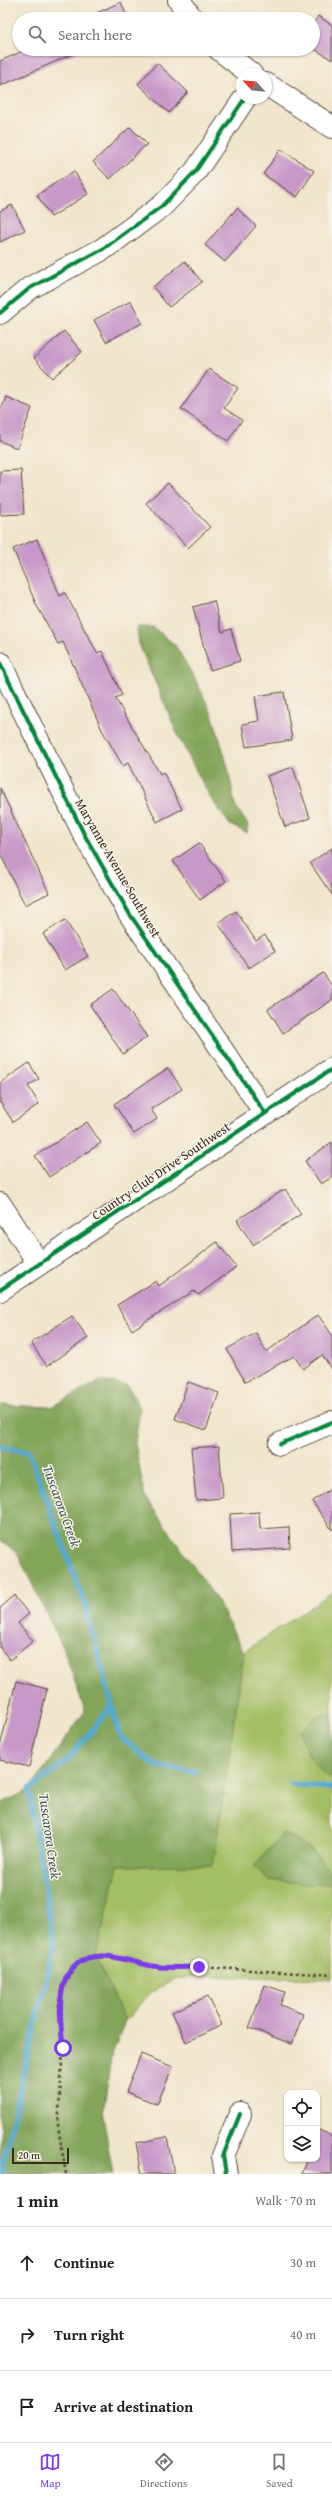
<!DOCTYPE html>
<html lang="en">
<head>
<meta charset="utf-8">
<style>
	:root { --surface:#fff; --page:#f2f2f2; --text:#202124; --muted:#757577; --line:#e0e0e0; --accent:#7c3aed }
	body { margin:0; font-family:"Gentium Book Plus",serif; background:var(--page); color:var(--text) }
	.controls { position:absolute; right:12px; bottom:12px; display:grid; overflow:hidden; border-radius:8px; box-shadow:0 1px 3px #0004 }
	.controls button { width:36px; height:36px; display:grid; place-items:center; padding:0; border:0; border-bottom:1px solid var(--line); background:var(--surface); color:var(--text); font:20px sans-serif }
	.compass { position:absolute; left:236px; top:68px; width:36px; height:36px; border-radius:50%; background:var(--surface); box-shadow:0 1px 3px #0004; rotate:296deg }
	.scale { position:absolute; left:12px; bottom:10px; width:57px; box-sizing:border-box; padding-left:4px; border:2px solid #3b2a1e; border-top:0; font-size:11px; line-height:14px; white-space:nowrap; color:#3b2a1e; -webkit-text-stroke:3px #f7f3e8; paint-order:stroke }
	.stop { position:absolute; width:12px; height:12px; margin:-9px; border:3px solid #7c3aed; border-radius:50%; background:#fff }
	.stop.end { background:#7c3aed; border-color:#fff; box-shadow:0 1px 4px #0008 }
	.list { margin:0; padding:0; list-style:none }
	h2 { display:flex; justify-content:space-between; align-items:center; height:52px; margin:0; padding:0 16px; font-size:17px }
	h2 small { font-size:13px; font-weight:400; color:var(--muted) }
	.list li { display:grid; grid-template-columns:26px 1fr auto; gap:12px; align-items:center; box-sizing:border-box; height:72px; padding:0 16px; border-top:1px solid var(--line) }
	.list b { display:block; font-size:15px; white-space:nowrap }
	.list em { font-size:13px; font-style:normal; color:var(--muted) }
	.icon { flex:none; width:22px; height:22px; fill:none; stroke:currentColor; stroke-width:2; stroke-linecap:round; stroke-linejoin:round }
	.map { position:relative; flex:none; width:332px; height:2174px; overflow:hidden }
	.search { position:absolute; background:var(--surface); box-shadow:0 1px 3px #0004; left:12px; right:12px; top:12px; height:44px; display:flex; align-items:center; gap:10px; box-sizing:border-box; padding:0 14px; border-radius:22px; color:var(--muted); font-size:15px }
	.sheet { height:268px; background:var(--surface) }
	nav { display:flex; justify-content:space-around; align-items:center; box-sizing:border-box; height:56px; border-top:1px solid var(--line); background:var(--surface); font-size:11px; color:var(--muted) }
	nav a { display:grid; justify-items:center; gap:2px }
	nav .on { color:var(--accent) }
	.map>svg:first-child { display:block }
	.green { fill:#a4be64; stroke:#707441 }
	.forest { fill:#83a55a; stroke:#5f683c }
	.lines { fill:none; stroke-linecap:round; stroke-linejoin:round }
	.stream { stroke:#55a8d0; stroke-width:5.5 }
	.building { fill:#c898c9 }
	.minor-casing { stroke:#564638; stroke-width:24 }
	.path { stroke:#564638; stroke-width:2.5; stroke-dasharray:3 3; stroke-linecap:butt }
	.minor { stroke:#fff; stroke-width:22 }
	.cycleway-casing { stroke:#f7f3e8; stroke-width:6 }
	.cycleway { stroke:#00873e; stroke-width:4 }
	.route { stroke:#7c3aed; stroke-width:5 }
	.labels { text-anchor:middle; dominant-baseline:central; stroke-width:3; stroke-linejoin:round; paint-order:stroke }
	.street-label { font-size:13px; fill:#3b2a1e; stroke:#f7f3e8 }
	.water-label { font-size:14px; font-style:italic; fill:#44565c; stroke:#f7f3e8 }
</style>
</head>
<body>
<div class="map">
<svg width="332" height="2174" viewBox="0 0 332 2174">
	<rect width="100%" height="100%" fill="#f7f3e8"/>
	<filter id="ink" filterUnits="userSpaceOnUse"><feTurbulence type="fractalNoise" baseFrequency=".025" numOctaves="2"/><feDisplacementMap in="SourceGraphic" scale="8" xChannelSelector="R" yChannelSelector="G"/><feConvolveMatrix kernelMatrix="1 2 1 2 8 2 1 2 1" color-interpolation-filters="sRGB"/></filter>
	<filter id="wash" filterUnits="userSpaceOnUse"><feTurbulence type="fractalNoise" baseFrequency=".012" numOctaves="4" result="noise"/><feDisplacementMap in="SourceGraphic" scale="16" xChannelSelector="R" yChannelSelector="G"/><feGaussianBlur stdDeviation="0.9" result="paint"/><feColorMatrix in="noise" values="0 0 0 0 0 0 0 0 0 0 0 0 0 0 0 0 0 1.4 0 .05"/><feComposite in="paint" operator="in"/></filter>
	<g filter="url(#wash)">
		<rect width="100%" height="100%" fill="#f1e5cc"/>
		<path class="green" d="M332,1592V1979L196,1976L173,1980L149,1994L125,2021L96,1956L118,1866L213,1865L244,1652Z"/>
		<path class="forest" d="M137,627H153L175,645L194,677L212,714L228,767L235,805L248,825L247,833L230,825L210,797L179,738L139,644Z
			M100,1381L128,1385L140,1409L135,1443L145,1497L217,1600L244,1652L213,1865L118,1866L96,1956L125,2021L111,2057L103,2115L113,2174H0V1804L29,1790L85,1711L64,1650L17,1553L0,1540V1405L51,1407Z
			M332,1713V1778C313,1769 306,1752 300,1732L315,1717Z
			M283,1833C301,1839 332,1862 332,1883L308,1884L268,1880L254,1866Z"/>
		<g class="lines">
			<path class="stream" d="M0,1447L29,1452L85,1604L112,1706L67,1761L29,1790L54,1944L3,2163V2174
				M112,1706L120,1737L155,1765L196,1772
				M291,1784L332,1788"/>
		</g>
		<g id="blocks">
			<path class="building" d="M121,2L128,19H83Z
				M318,16L332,25V60L313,48V25Z
				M28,49H84L0,86V61Z
				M157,63L188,92L169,113L138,84Z
				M130,127L147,144L110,179L93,162Z
				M281,149L314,171L297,197L263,174Z
				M74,171L88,194L51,217L37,195Z
				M12,205L25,230L0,242V211Z
				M237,208L256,226L225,262L205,245Z
				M185,261L202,282L169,307L153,287Z
				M131,301L142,323L106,342L94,320Z
				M64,331L82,352L52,378L34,358Z
				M209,369L238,388L224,408L242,420L228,441L181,409Z
				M6,397L32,408L17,448L0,441V412Z
				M21,470L24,514L0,515V471Z
				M168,483L210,527L188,548L146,503Z
				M37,539L60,596L65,593L97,653L102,651L122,695L115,698L160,774L163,772L182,809L157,822L128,763L123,766L102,730L63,642L58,644L36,604L13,549Z
				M214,601L222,632L231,629L240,661L210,670L193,607Z
				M284,692L292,740L246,747L242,724L259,721L255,696Z
				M293,767L310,818L285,827L267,776Z
				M0,788L49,893L25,905L0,853Z
				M199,843L226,881L200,900L173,861Z
				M332,848V895L310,863Z
				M236,911L256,941L265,935L275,951L249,968L218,923Z
				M65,920L88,956L65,970L43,934Z
				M323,973L332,986V1000L283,1033L268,1009Z
				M113,989L147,1037L123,1054L90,1005Z
				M29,1063L39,1079L28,1086L39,1104L13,1122L0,1102V1083Z
				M168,1068L182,1089L151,1109L157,1119L134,1134L114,1104Z
				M87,1122L101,1143L49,1177L35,1156Z
				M332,1142V1177L321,1184L305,1161Z
				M285,1189L301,1214L253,1245L237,1220Z
				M217,1242L236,1267L198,1295L194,1291L132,1330L117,1305L156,1281L159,1286Z
				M318,1315L332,1335V1369L322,1355L303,1369L294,1356L245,1382L227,1349L256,1333L266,1352Z
				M72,1316L88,1338L47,1366L31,1343Z
				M188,1382L219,1393L206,1430L175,1419Z
				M219,1446L223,1498L196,1500L191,1448Z
				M332,1488V1530L312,1501Z
				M259,1512L260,1529L289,1527L290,1548L232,1552L230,1514Z
				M14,1596L29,1614L18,1623L33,1641L10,1660L0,1648V1608Z
				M16,1681L47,1689L29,1767L0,1760V1747Z
				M265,1985L285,1992L280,2005L303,2014L292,2044L249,2028Z
				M208,1996L222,2025L186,2042L172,2012Z
				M141,2054L173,2067L157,2104L126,2092Z
				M317,2129L332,2136V2174H302L308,2159H317Z
				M167,2137L174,2174H142L136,2143Z"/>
		</g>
	</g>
	<g filter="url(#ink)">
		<use href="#blocks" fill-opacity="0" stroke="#564638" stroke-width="1"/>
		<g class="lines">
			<defs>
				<path id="minor" d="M179,0L192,19
					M219,49L251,74
					M266,84L332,127
					M0,313L30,288L103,249L162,206L195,172L245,98
					M0,663L84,834L129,913L265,1113
					M0,1204L39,1264
					M0,1290L332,1069
					M280,1444L332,1422
					M226,2174L223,2156L240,2114"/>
			</defs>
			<use href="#minor" class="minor-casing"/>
			<path class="path" d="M66,2174L58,2126L63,2048L59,2004L63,1983L78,1963L89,1957L104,1956L159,1967H199L332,1975"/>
			<use href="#minor" class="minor"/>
			<defs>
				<path id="cycleway" d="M0,313L30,288L103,249L162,206L195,172L245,98
					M0,663L84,834L129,913L265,1113
					M0,1290L332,1069
					M280,1444L332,1422
					M226,2174L223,2156L240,2114"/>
			</defs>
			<use href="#cycleway" class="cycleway-casing"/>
			<use href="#cycleway" class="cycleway"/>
		</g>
	</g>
	<g class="lines" filter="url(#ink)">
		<path class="route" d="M63,2048C60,2014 51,1956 103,1956C121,1956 141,1966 160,1967C173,1968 186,1967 199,1967"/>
	</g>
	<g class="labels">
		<g class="street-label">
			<text transform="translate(118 868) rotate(60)">Maryanne Avenue Southwest</text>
			<text transform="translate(161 1171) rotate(-34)">Country Club Drive Southwest</text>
		</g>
		<g class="water-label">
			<text transform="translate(62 1506) rotate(70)">Tuscarora Creek</text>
			<text transform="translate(50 1836) rotate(82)">Tuscarora Creek</text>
		</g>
	</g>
</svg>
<div class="controls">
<button><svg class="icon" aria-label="locate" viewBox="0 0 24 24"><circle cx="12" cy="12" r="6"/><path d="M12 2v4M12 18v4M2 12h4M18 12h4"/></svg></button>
<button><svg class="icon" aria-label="layers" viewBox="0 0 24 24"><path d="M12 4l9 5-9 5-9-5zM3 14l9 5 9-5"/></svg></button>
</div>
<svg class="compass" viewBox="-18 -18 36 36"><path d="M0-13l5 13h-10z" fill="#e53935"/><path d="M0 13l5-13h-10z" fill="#757577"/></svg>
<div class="scale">20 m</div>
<div class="stop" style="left:63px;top:2048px"></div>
<div class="stop end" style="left:199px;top:1967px"></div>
<div class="search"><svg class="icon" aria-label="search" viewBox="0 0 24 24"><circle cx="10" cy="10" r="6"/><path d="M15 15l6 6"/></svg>Search here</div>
</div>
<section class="sheet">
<h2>1 min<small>Walk · 70 m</small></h2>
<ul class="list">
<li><svg class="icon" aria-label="ahead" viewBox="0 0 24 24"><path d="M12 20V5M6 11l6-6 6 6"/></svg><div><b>Continue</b></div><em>30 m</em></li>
<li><svg class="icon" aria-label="right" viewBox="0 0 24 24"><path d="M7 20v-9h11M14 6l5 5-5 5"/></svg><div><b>Turn right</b></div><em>40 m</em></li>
<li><svg class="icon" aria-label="arrive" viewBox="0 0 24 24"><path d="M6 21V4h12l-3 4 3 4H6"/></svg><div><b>Arrive at destination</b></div></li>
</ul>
</section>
<nav>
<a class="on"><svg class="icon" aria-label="map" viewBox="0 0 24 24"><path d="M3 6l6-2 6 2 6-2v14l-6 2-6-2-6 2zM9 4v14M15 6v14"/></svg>Map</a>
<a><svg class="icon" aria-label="directions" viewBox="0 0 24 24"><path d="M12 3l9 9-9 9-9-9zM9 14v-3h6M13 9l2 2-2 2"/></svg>Directions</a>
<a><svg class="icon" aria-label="saved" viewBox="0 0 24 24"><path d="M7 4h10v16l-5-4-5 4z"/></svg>Saved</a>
</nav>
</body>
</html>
